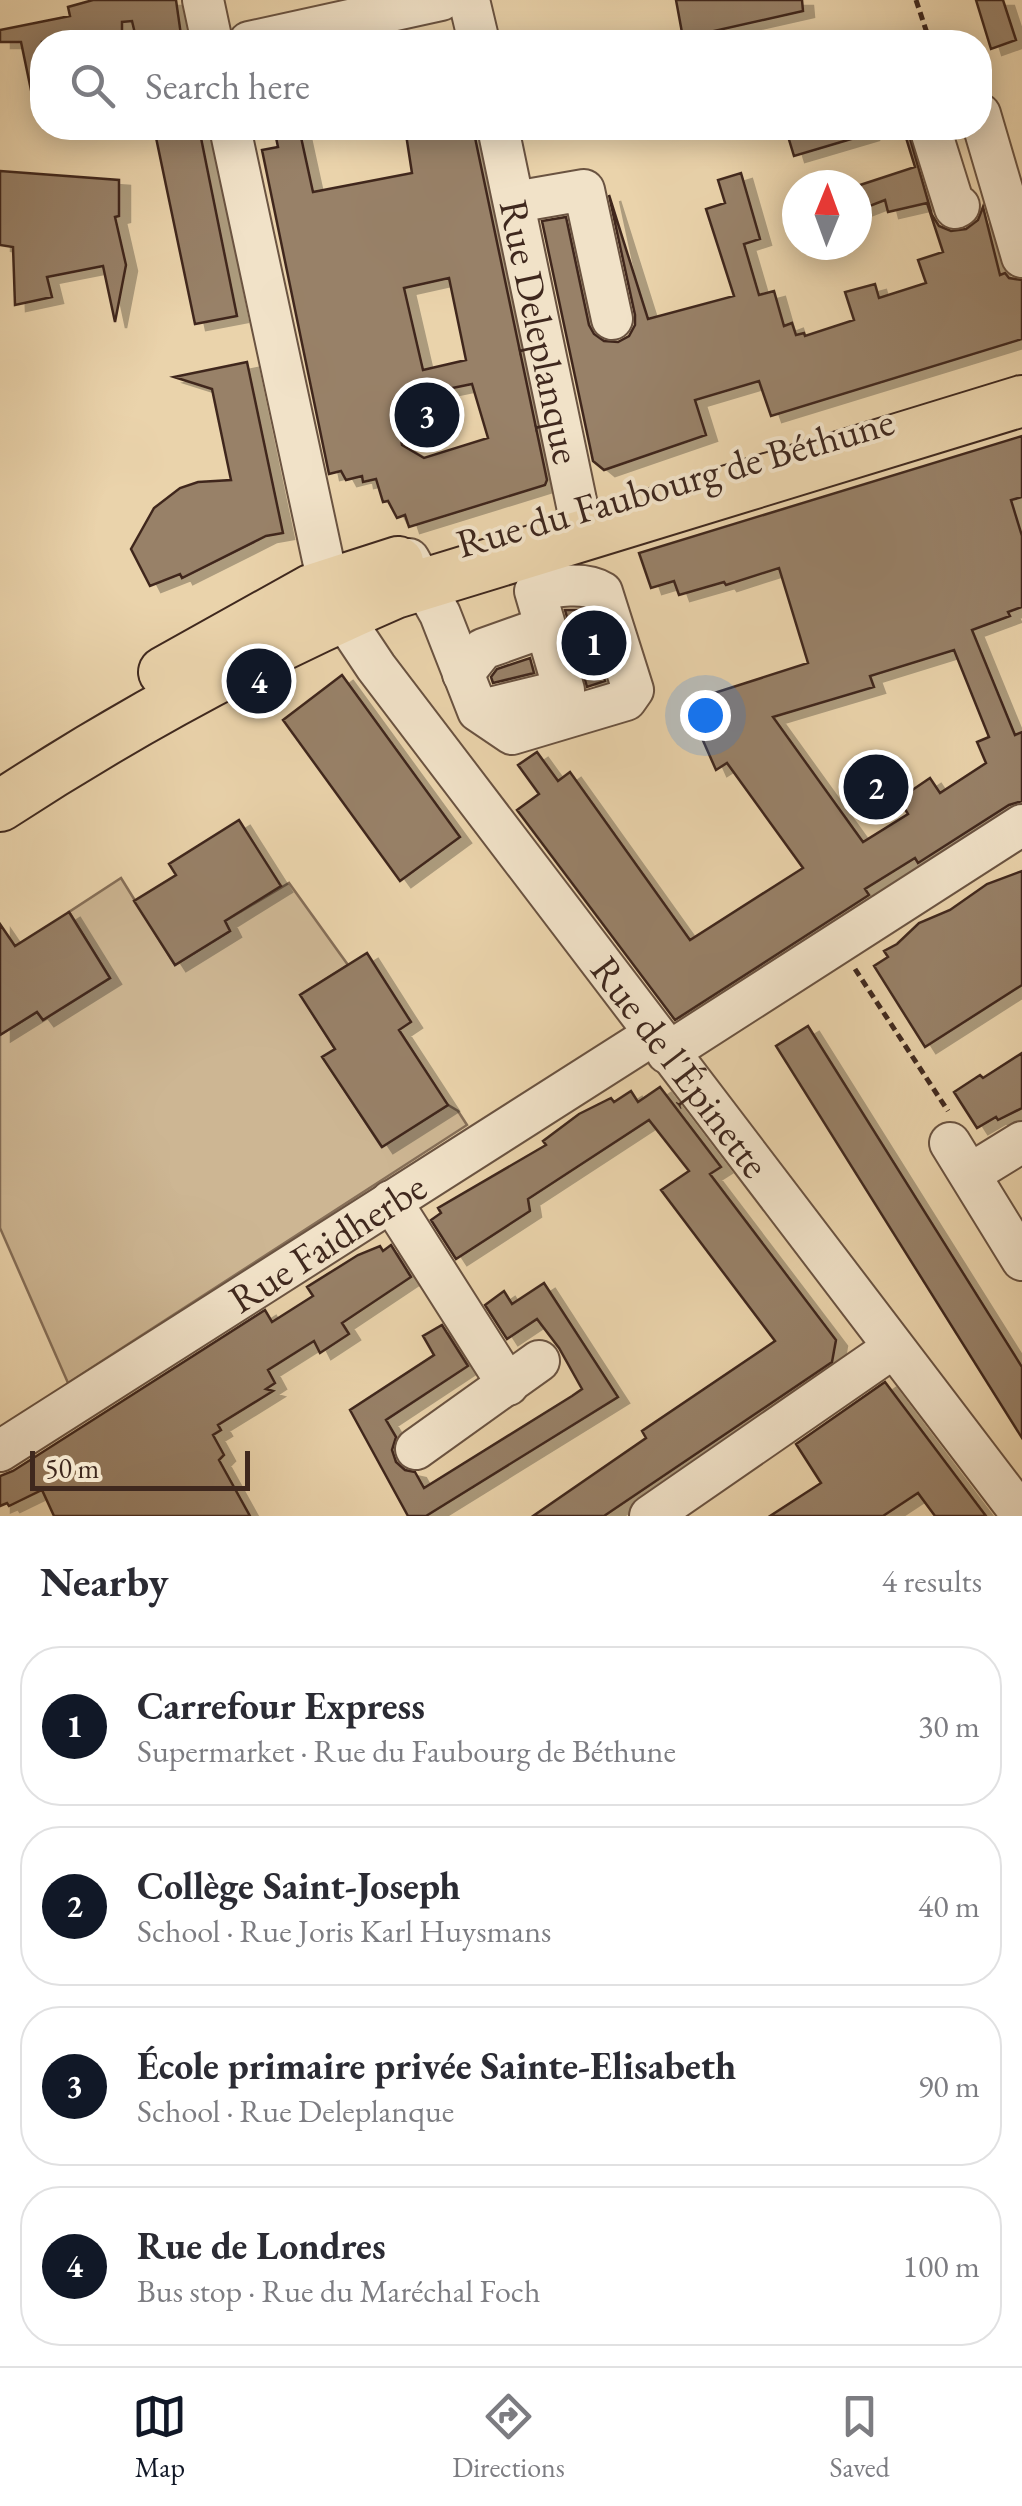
<!DOCTYPE html>
<html lang="en">
<head>
<meta charset="utf-8">
<style>
	:root { --surface:#fff; --page:#f7f7f7; --text:#2b2b33; --muted:#7c7c81; --line:#e1e1e2; --accent:#111827 }
	body { margin:0; font-family:"EB Garamond",serif; background:var(--page); color:var(--text) }
	.compass { position:absolute; left:782px; top:170px; width:90px; height:90px; border-radius:50%; background:var(--surface); box-shadow:0 5px 25px #0003; rotate:1deg }
	.scale { position:absolute; left:30px; bottom:25px; width:220px; box-sizing:border-box; padding-left:10px; border:5px solid #3f281e; border-top:0; font-size:28px; line-height:35px; white-space:nowrap; color:#3f281e; -webkit-text-stroke:8px #f1e2c8; paint-order:stroke }
	.you { position:absolute; left:705px; top:715px; width:35px; height:35px; margin:-25px; border:8px solid #fff; border-radius:50%; background:#1a73e8; box-shadow:0 0 0 15px #1a73e833 }
	.badge { display:grid; place-items:center; width:65px; height:65px; border-radius:50%; background:var(--accent); color:#fff; font-size:32px; font-weight:700 }
	.pin { position:absolute; translate:-50% -50%; border:5px solid #fff; box-shadow:0 2px 10px #0006 }
	.list { margin:0; padding:0; list-style:none }
	h2 { display:flex; justify-content:space-between; align-items:center; height:130px; margin:0; padding:0 40px; font-size:42px }
	h2 small { font-size:32px; font-weight:400; color:var(--muted) }
	.list li { display:grid; grid-template-columns:65px 1fr auto; gap:30px; align-items:center; box-sizing:border-box; height:160px; margin:0 20px 20px; padding:0 20px; border:2px solid var(--line); border-radius:40px }
	.list b { display:block; font-size:38px; white-space:nowrap }
	.list p { margin:0; font-size:32px; white-space:nowrap; color:var(--muted) }
	.list em { font-size:32px; font-style:normal; color:var(--muted) }
	.icon { flex:none; width:55px; height:55px; fill:none; stroke:currentColor; stroke-width:2; stroke-linecap:round; stroke-linejoin:round }
	.map { position:relative; flex:none; width:1022px; height:1516px; overflow:hidden }
	.search { position:absolute; background:var(--surface); box-shadow:0 5px 25px #0003; left:30px; right:30px; top:30px; height:110px; display:flex; align-items:center; gap:25px; box-sizing:border-box; padding:0 35px; border-radius:40px; color:var(--muted); font-size:38px }
	.sheet { height:850px; background:var(--surface) }
	nav { display:flex; justify-content:space-around; align-items:center; box-sizing:border-box; height:140px; border-top:2px solid var(--line); background:var(--surface); font-size:28px; color:var(--muted) }
	nav a { display:grid; justify-items:center; gap:5px }
	nav .on { color:var(--accent) }
	.map>svg:first-child { display:block }
	.green { fill:#cdb693; stroke:#866f58; stroke-width:2.5 }
	.building { fill:#988167; stroke:#3f281e; stroke-width:2.5; fill-rule:evenodd; filter:url(#shadow) }
	.lines { fill:none; stroke-linecap:round; stroke-linejoin:round }
	.minor-casing { stroke:#6a5341; stroke-width:44 }
	.major-casing { stroke:#3f281e; stroke-width:54 }
	.path { stroke:#3f281e; stroke-width:5; stroke-dasharray:8 5; stroke-linecap:butt }
	.minor { stroke:#f1e2c8; stroke-width:40 }
	.major { stroke:#ead3ab; stroke-width:50 }
	.labels { text-anchor:middle; dominant-baseline:central; stroke-width:8; stroke-linejoin:round; paint-order:stroke }
	.street-label { font-size:40px; fill:#3f281e; stroke:#f1e2c8 }
</style>
</head>
<body>
<div class="map">
<svg width="1022" height="1516" viewBox="0 0 1022 1516">
	<defs>
		<filter id="shadow"><feDropShadow dx="11" dy="6" stdDeviation="0" flood-color="#0004"/></filter>
	</defs>
	<rect width="100%" height="100%" fill="#ead3ab"/>
	<filter id="stains"><feTurbulence type="fractalNoise" baseFrequency=".002" numOctaves="4"/><feColorMatrix values="0 0 0 0 .2 0 0 0 0 .09 0 0 0 0 .02 0 0 0 .5 -.17"/></filter>
	<radialGradient id="worn" r=".72"><stop offset=".6" stop-color="#630" stop-opacity="0"/><stop offset="1" stop-color="#630" stop-opacity=".3"/></radialGradient>
	<path class="green" d="M121,878L175,965L230,931L225,921L289,883L348,965L301,995L335,1049L323,1057L381,1146L448,1105L458,1111L467,1125L68,1383L0,1228V1035L37,1012L43,1020L110,978L69,912Z"/>
	<path class="building" d="M93,0H176L182,42H137L132,21L122,22V42H42V94L32,95L21,42H0V30L70,16L68,7Z
		M676,0H802L803,11L683,38Z
		M976,0H1003L1016,40L991,49Z
		M154,128H199L237,316L195,324Z
		M274,128H299L313,192L412,173L405,128H473L547,480L545,485L409,527L405,515L397,518L388,501L383,502L376,479L363,482L362,476L346,480L341,471L329,474L262,150L278,147ZM449,278L466,360L423,370L404,288ZM472,384L488,438L424,458L402,445L394,400Z
		M804,128H867L868,134L794,156L787,133Z
		M903,128H907L932,215L939,226L951,231L966,229L978,220L983,207L1000,275L1005,273L1009,278L1022,280V339L771,416L759,381L695,400L706,435L604,470L593,461L542,221L566,217L589,325L594,334L604,341L618,342L629,336L635,325V315L609,195L648,319L734,296L706,209L725,203L718,180L741,173L760,239L744,244L759,295L774,291L784,326L792,323L796,335L804,333L805,336L854,320L845,292L875,284L879,298L926,283L918,260L943,252L927,203L888,212L885,200L857,211V186L915,167Z
		M0,171L119,180V216L115,217L126,265L115,322L103,266L47,277L52,297L15,305L13,247L0,245Z
		M247,362L283,533L266,536L182,578L180,574L150,586L131,549L154,508L180,488L198,482L231,480L212,389L174,377Z
		M1022,436V497L1011,500L1022,536V607L1008,612L1010,616L972,630L1015,735L1022,732V801L1009,805L918,863L915,858L865,889L869,895L675,1020L517,810L539,794L518,765L537,752L558,781L570,772L690,940L803,868L727,763L716,770L686,702L808,663L779,568L726,585L724,582L679,595L674,581L651,588L639,553ZM954,650L989,737L977,742L986,763L940,793L930,778L899,799L908,814L863,842L773,717L874,687L870,676Z
		M565,610H583L605,681L587,687Z
		M530,658L534,673L493,683L491,677L497,669Z
		M342,675L460,837L400,881L283,720Z
		M239,820L281,886L225,921L230,931L175,965L134,901L176,875L169,864Z
		M1022,871V985L925,1047L874,966L888,957L884,951L897,944L919,923L950,910L987,884Z
		M69,912L110,978L43,1020L37,1012L0,1035V924L15,946Z
		M367,953L411,1022L399,1030L448,1105L382,1147L322,1057L335,1049L300,995Z
		M808,1026L1022,1367V1438L776,1046Z
		M1022,1053V1108L998,1120L996,1117L977,1128L954,1092L980,1075L983,1078Z
		M660,1087L721,1167L710,1174L836,1340L832,1362L604,1516H533L646,1438L642,1431L775,1341L661,1190L689,1171L649,1120L528,1199L530,1211L456,1259L431,1220L441,1213L438,1208L546,1145L543,1141L579,1114L611,1098L614,1102L631,1091L638,1102Z
		M391,1245L411,1277L342,1323L349,1334L320,1353L314,1341L268,1370L275,1383L266,1389L273,1391L218,1425L221,1430L213,1435L224,1455L219,1460L250,1516H54L42,1490L9,1506L7,1503L0,1506V1476L13,1471L265,1310L272,1322L313,1296L307,1287L358,1255L380,1246L383,1251Z
		M544,1283L618,1397L426,1516H408L350,1410L434,1355L423,1336L442,1325L468,1366L386,1420L396,1437L392,1450L396,1462L405,1470L415,1472L424,1488L572,1396L582,1389L559,1348L537,1319L507,1339L485,1305L504,1291L512,1304Z
		M885,1382L986,1516H935L918,1493L883,1516H770L821,1483L796,1444Z"/>
	<g class="lines">
		<defs>
			<g id="minor">
				<path d="M203,0L212,42"/>
				<path d="M469,0L479,42"/>
				<path d="M249,42L441,0"/>
				<path d="M980,114L1022,257"/>
				<path id="s1" d="M230,128L328,583L342,616L376,667L1022,1515"/>
				<path id="s2" d="M498,128L583,534"/>
				<path d="M930,128L955,208L959,206"/>
				<path d="M515,202L584,190L612,319"/>
				<path d="M409,559L440,614L478,711L512,734L626,700L633,690L602,592C585,581 554,586 535,591L564,690L478,711"/>
				<path d="M463,674L483,649L545,627"/>
				<path d="M667,1053L1022,825"/>
				<path d="M950,1143L1022,1260"/>
				<path d="M970,1174L1022,1142"/>
				<path d="M391,1201L508,1385"/>
				<path d="M416,1449L539,1361"/>
				<path id="s3" d="M0,1451L653,1035"/>
				<path d="M650,1516L893,1348"/>
			</g>
			<path id="major" d="M164,672L311,590L398,562
				M0,806C124,725 258,652 395,593L1022,401"/>
		</defs>
		<use href="#minor" class="minor-casing"/>
		<use href="#major" class="major-casing"/>
		<path class="path" d="M916,0L930,42
			M855,969L948,1111"/>
		<use href="#minor" class="minor"/>
		<use href="#major" class="major"/>
	</g>
	<g class="labels">
		<g class="street-label">
			<text stroke="none"><textPath href="#s2" startOffset="208">Rue Deleplanque</textPath></text>
			<text transform="translate(675 482) rotate(-16)">Rue du Faubourg de Béthune</text>
			<text stroke="none"><textPath href="#s1" startOffset="1065">Rue de l'Épinette</textPath></text>
			<text stroke="none"><textPath href="#s3" startOffset="388">Rue Faidherbe</textPath></text>
		</g>
	</g>
	<rect width="100%" height="100%" filter="url(#stains)"/>
	<rect width="100%" height="100%" fill="url(#worn)"/>
</svg>
<svg class="compass" viewBox="-18 -18 36 36"><path d="M0-13l5 13h-10z" fill="#e53935"/><path d="M0 13l5-13h-10z" fill="#7c7c81"/></svg>
<div class="scale">50 m</div>
<div class="you"></div>
<div class="pin badge" style="left:594px;top:643px">1</div>
<div class="pin badge" style="left:876px;top:787px">2</div>
<div class="pin badge" style="left:427px;top:415px">3</div>
<div class="pin badge" style="left:259px;top:681px">4</div>
<div class="search"><svg class="icon" aria-label="search" viewBox="0 0 24 24"><circle cx="10" cy="10" r="6"/><path d="M15 15l6 6"/></svg>Search here</div>
</div>
<section class="sheet">
<h2>Nearby<small>4 results</small></h2>
<ul class="list">
<li><span class="badge">1</span><div><b>Carrefour Express</b><p>Supermarket · Rue du Faubourg de Béthune</p></div><em>30 m</em></li>
<li><span class="badge">2</span><div><b>Collège Saint-Joseph</b><p>School · Rue Joris Karl Huysmans</p></div><em>40 m</em></li>
<li><span class="badge">3</span><div><b>École primaire privée Sainte-Elisabeth</b><p>School · Rue Deleplanque</p></div><em>90 m</em></li>
<li><span class="badge">4</span><div><b>Rue de Londres</b><p>Bus stop · Rue du Maréchal Foch</p></div><em>100 m</em></li>
</ul>
</section>
<nav>
<a class="on"><svg class="icon" aria-label="map" viewBox="0 0 24 24"><path d="M3 6l6-2 6 2 6-2v14l-6 2-6-2-6 2zM9 4v14M15 6v14"/></svg>Map</a>
<a><svg class="icon" aria-label="directions" viewBox="0 0 24 24"><path d="M12 3l9 9-9 9-9-9zM9 14v-3h6M13 9l2 2-2 2"/></svg>Directions</a>
<a><svg class="icon" aria-label="saved" viewBox="0 0 24 24"><path d="M7 4h10v16l-5-4-5 4z"/></svg>Saved</a>
</nav>
</body>
</html>
